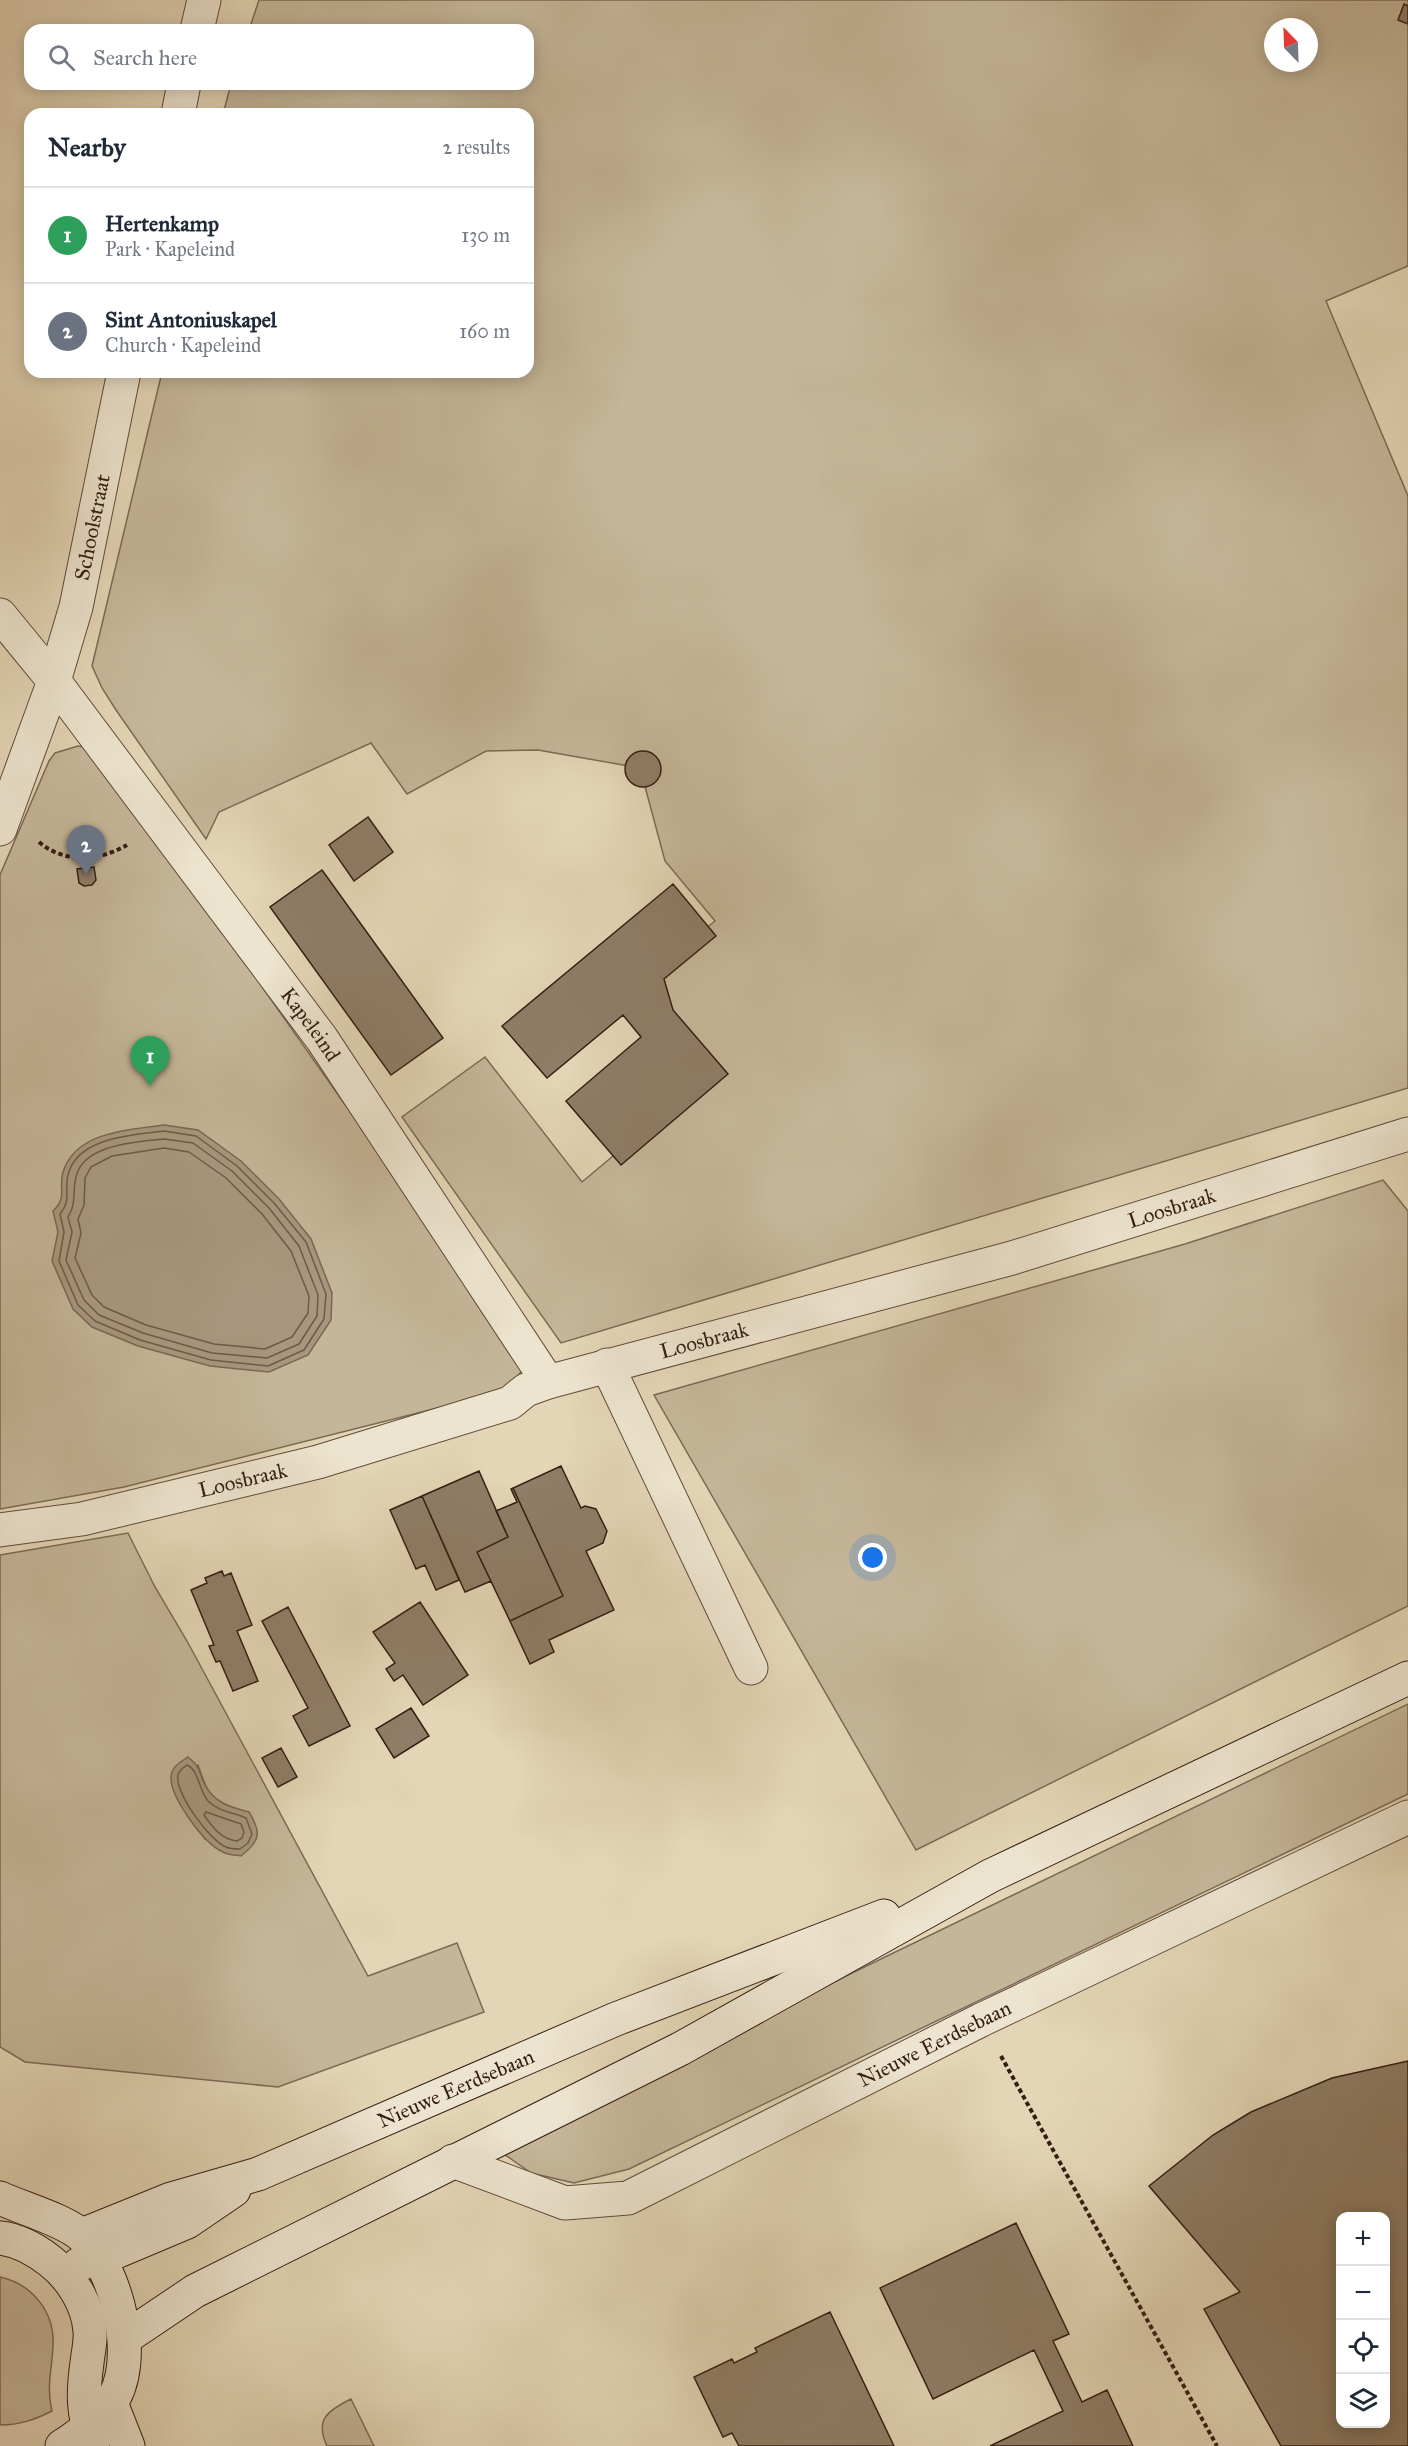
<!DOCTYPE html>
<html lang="en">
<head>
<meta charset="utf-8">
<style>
	:root { --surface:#fff; --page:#f2f2f3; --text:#1f2937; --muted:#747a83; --line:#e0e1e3; --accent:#8f2418 }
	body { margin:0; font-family:"IM FELL Great Primer",serif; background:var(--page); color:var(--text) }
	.controls { position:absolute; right:18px; bottom:18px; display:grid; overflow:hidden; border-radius:12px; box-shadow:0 3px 15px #0003 }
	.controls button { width:54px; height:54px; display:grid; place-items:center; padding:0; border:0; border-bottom:2px solid var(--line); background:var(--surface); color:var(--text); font:30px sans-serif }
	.compass { position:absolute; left:1264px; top:18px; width:54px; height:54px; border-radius:50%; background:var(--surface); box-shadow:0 3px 15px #0003; rotate:337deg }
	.you { position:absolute; left:873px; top:1558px; width:21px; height:21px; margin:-15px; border:4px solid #fff; border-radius:50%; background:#1a73e8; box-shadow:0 0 0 9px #1a73e833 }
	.badge { display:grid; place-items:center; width:39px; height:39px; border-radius:50%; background:var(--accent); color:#fff; font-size:20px; font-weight:700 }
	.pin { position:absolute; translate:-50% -50px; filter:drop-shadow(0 2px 3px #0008) }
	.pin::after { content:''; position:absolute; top:32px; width:21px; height:18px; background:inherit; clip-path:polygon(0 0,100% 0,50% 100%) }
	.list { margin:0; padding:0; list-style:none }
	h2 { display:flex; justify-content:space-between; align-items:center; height:78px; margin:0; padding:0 24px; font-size:26px }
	h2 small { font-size:20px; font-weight:400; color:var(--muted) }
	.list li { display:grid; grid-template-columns:39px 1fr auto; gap:18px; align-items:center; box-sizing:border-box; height:96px; padding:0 24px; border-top:2px solid var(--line) }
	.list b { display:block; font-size:22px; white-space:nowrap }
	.list p { margin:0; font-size:20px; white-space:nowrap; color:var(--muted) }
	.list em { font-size:20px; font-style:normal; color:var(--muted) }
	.icon { flex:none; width:33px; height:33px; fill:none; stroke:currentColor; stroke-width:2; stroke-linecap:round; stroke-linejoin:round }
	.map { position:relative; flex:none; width:1408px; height:2446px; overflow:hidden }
	.search { position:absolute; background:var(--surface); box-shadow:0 3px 15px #0003; left:24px; top:24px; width:510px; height:66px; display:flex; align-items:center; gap:15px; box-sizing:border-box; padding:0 21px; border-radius:18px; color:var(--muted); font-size:22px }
	.panel { position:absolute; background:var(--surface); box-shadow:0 3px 15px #0003; left:24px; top:108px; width:510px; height:270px; border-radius:18px }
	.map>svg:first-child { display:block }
	.green { fill:#c5b699; stroke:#7c6a56; stroke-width:1.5; fill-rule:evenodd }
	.water { fill:#a8977e; stroke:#7a6753; stroke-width:1.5 }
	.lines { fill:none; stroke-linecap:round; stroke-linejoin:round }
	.shore { stroke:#6e5a48; stroke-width:1.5 }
	.building { fill:#8f7d67; stroke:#341e13; stroke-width:1.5; fill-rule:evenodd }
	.minor-casing { stroke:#604c3c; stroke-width:35 }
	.secondary-casing { stroke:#341e13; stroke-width:35 }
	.path { stroke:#341e13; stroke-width:4; stroke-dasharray:4.5 3; stroke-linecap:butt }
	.minor { stroke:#ede4cf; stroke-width:33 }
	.secondary { stroke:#ede4cf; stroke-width:33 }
	.labels { text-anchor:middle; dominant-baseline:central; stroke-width:6; stroke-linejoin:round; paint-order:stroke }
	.street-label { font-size:21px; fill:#341e13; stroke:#ede4cf }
</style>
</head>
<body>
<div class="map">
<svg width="1408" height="2446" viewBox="0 0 1408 2446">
	<rect width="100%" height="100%" fill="#e3d5b5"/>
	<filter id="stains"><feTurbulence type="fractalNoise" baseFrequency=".00333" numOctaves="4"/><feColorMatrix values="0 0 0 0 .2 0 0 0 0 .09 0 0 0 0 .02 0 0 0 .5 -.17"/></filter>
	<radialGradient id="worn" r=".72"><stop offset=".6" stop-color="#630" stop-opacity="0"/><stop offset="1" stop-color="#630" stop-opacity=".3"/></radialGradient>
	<path class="green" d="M259,0H1408V266L1326,301L1408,496V1088L561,1343L402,1117L485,1057L582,1182L705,1079L630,988L715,921L665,861L640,768L538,750L486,751L407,794L371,743L219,812L206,839L116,710L102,688L92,666L162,372H528V114H223L231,84H528V30H249ZM1273,27H1309V63H1273Z
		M78,746L89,748L143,818L511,1340L523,1367L518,1377L501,1392L124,1487L0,1509V875L49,761L55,753Z
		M1383,1180L1408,1211V1606L916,1850L654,1395L1185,1244Z
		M128,1533L155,1587L187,1641L368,1976L457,1943L484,2012L278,2087L25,2062L0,2047V1555ZM198,1765C206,1789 209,1799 233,1808L205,1839L187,1814L173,1788Z
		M1408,1704V1794L629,2169L574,2183L531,2173L501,2152L852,1973Z
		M0,2277C32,2284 55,2312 53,2346C52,2370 46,2386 52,2411C34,2420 20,2425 0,2425Z
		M351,2399L374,2446H327C314,2419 329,2410 351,2399Z"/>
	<path class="water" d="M164,1125L198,1130L241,1161L279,1199L311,1239L332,1293L331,1320L308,1355L269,1372L210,1366L138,1346L92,1327L73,1309L52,1261L58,1232L53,1211C68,1197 58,1188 63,1172C76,1131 129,1130 164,1125Z
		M188,1757C198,1765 199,1769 203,1781C212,1802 229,1807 249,1812C262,1833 260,1841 241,1856C235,1855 228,1855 223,1852C204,1844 171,1798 171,1778C171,1767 180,1762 188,1757Z"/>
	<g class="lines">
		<path class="shore" d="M164,1131L196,1136L237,1166L274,1203L306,1242L326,1294L324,1319L304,1350L268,1366L211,1360L140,1340L95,1321L78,1305L59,1261L64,1232L60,1214C72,1199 64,1191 68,1175C77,1137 133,1135 164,1131Z
			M164,1139L193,1143L232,1171L269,1208L299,1246L318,1295L317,1316L299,1344L267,1358L212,1353L143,1333L99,1315L84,1300L66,1260L72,1232L68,1217C77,1203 72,1192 76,1177C83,1144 137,1142 164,1139Z
			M164,1148L189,1152L226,1178L262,1214L291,1251L309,1296L308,1313L292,1337L265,1349L214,1344L146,1325L104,1307L92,1295L75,1258L81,1233L78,1219L84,1205L85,1178L91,1167L112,1156Z
			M187,1765C199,1770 199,1791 208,1801C219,1812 233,1812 246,1818L252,1834L248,1843L240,1849C236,1849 230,1849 226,1847C210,1841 174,1792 178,1775C179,1770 183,1768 187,1765Z
			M206,1812L241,1824L244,1832L242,1838L237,1841C221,1839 213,1828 204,1815Z"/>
	</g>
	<path class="building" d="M1404,4L1408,6V24L1398,20Z
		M625 769a18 18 0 1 1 36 0a18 18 0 1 1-36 0Z
		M368,817L393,852L354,881L329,845Z
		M94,867L96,880L92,885L84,886L79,883L77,869Z
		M322,870L443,1038L391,1075L270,907Z
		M673,884L716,936L664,979L673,1010L728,1074L621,1165L566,1101L641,1037L623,1015L547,1078L502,1026Z
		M561,1466L581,1508L585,1506L596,1509L607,1531L603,1543L586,1551L614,1610L549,1640L554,1652L530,1664L510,1621L563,1596L513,1488Z
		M479,1471L508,1537L477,1552L491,1581L465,1592L422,1496Z
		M513,1488L563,1596L510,1621L477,1552L508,1537L496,1511L517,1502L511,1489Z
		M422,1496L459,1580L436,1590L425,1565L416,1569L390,1510Z
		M222,1571L224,1576L231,1573L252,1625L237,1631L258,1681L233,1691L220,1661L216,1662L209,1646L214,1645L191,1590L207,1583L205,1578Z
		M420,1602L468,1675L423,1705L403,1675L394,1681L386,1669L395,1663L373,1632Z
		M288,1607L350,1726L309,1746L293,1716L308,1708L262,1621Z
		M411,1708L429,1736L394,1758L376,1729Z
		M281,1748L297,1777L278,1787L262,1758Z
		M1408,2061V2446H1281L1204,2309L1240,2292L1149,2186L1213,2135L1251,2112L1332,2078ZM1340,2216H1386V2424H1340Z
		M1016,2223L1069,2334L1053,2341L1082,2402L1107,2390L1133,2446H990L1063,2411L1034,2350L933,2399L880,2288Z
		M830,2312L894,2446H739L732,2433L723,2437L694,2377L732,2359L734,2363L757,2352L755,2348Z"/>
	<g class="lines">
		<defs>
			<g id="minor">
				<path d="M197,30L204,0"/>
				<path d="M178,114L184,84"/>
				<path id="s1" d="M0,615L54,681L322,1039L548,1382"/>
				<path id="s2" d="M0,829L54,681L76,607L124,372"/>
				<path d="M607,1365L751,1668"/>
				<path id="s3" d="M0,1530L82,1519L318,1462L510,1403L526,1390L548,1382L1012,1258L1408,1134"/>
				<path id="s4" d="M453,2161L565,2203L628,2198L981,2020L1408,1817"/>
			</g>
			<g id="secondary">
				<path d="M0,2198C21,2208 68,2221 83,2237C117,2271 141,2362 110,2404C98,2419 79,2436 62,2446"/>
				<path id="s5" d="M82,2235L171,2199L258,2174L616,2019L884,1916"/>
				<path d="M0,2238C18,2240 36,2250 50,2261C71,2277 88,2304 90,2331C91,2341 88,2353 87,2363C83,2390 82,2416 94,2440"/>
				<path d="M79,2264L99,2259L187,2222L234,2190"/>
				<path d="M125,2338L195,2291L680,2049L990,1876L1408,1678"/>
				<path d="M111,2403L128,2446"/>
			</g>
		</defs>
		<use href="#minor" class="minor-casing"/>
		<use href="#secondary" class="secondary-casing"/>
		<path class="path" d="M39,842C65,864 99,861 127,845
			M1001,2056L1217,2446"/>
		<use href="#minor" class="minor"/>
		<use href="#secondary" class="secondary"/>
	</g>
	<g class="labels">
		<g class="street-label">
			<text stroke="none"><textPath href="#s2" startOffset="316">Schoolstraat</textPath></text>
			<text stroke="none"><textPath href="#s1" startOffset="514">Kapeleind</textPath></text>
			<text stroke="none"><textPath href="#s3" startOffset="1218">Loosbraak</textPath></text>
			<text stroke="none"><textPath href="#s3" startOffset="732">Loosbraak</textPath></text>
			<text stroke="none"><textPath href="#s3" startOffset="248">Loosbraak</textPath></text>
			<text stroke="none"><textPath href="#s4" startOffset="526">Nieuwe Eerdsebaan</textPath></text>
			<text stroke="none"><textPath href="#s5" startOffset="402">Nieuwe Eerdsebaan</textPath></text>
		</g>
	</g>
	<rect width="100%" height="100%" filter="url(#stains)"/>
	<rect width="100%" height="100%" fill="url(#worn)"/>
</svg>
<div class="controls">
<button>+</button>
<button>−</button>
<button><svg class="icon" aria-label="locate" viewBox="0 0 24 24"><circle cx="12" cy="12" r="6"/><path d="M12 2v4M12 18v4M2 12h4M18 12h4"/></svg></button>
<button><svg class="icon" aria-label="layers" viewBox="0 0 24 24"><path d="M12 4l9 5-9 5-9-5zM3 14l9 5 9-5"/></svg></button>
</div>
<svg class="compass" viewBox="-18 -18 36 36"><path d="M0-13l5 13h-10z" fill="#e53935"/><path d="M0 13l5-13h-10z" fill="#747a83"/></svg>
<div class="you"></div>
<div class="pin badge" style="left:150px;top:1086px;background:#2e9e5b">1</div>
<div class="pin badge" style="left:86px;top:875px;background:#6b7280">2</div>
<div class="search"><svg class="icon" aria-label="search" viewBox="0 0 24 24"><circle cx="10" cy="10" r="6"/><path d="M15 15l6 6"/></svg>Search here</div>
<section class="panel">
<h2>Nearby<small>2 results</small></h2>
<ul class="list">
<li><span class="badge" style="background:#2e9e5b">1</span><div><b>Hertenkamp</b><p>Park · Kapeleind</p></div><em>130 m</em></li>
<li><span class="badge" style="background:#6b7280">2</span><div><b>Sint Antoniuskapel</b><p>Church · Kapeleind</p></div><em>160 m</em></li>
</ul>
</section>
</div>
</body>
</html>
